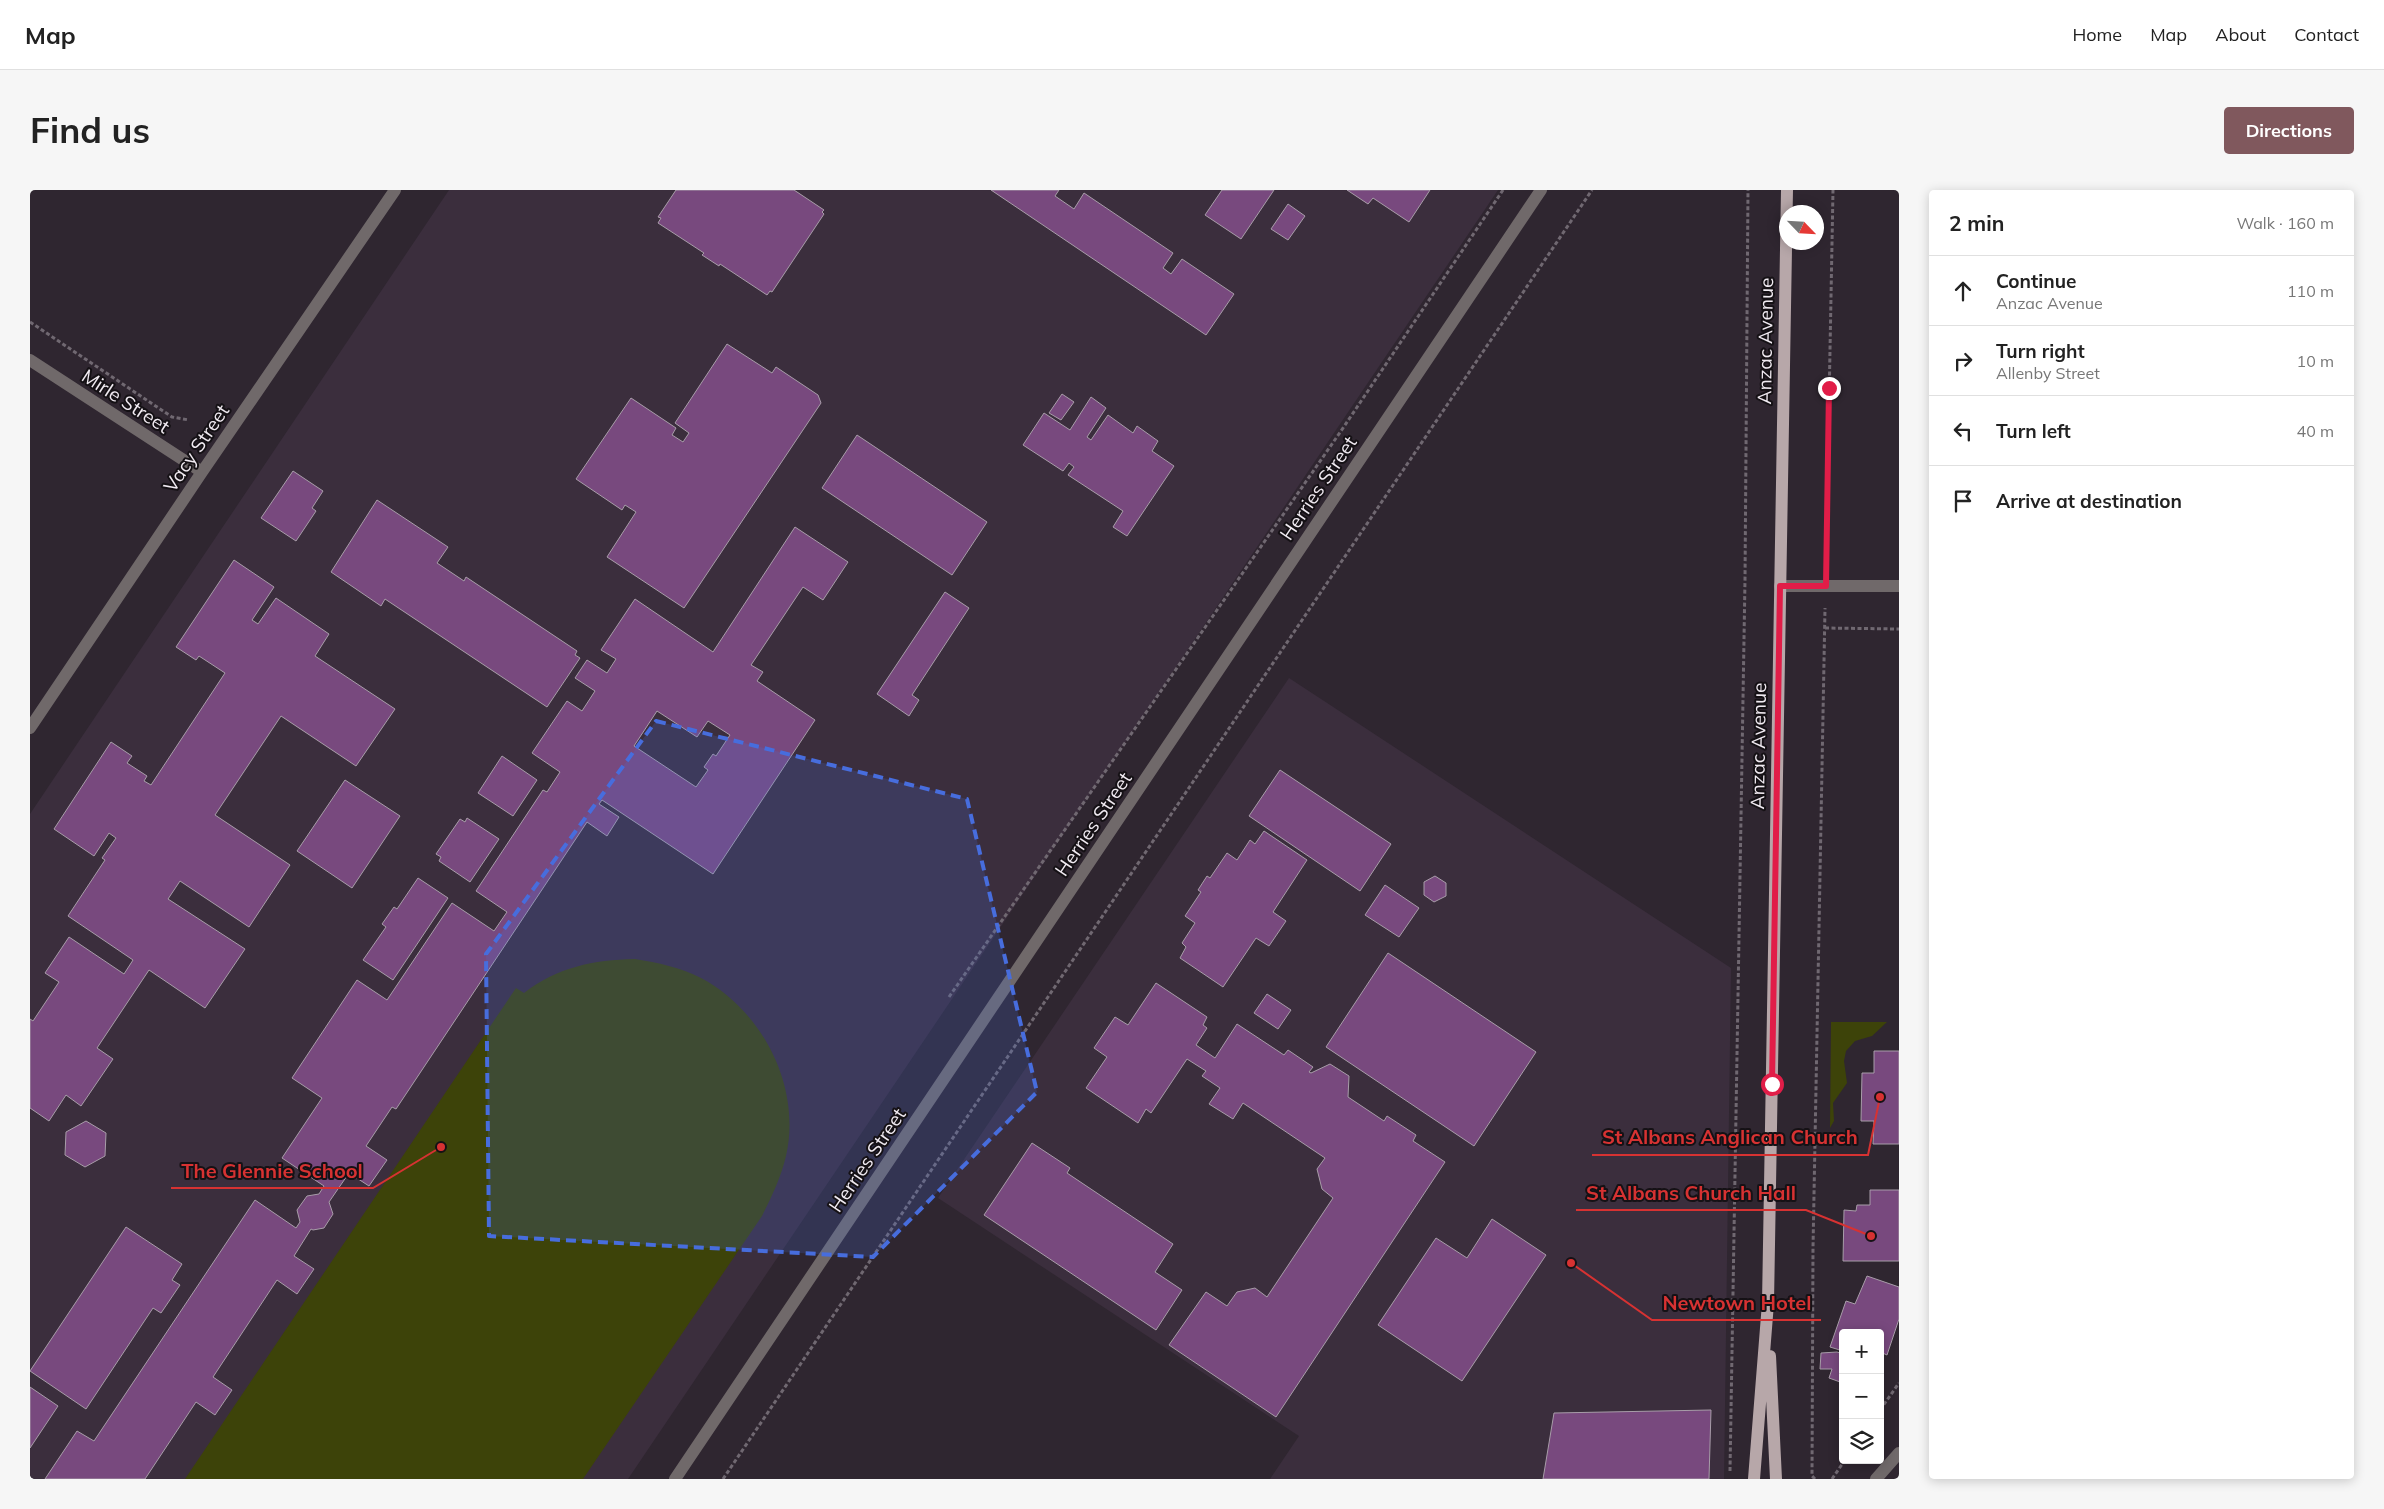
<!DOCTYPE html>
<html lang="en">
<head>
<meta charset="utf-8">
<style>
	:root { --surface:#fff; --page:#f6f6f6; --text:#222; --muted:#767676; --line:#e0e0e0; --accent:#80585d }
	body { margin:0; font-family:Mulish,sans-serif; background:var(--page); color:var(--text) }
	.controls { position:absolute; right:15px; bottom:15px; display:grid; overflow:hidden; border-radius:5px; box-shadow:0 2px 12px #0003 }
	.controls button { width:45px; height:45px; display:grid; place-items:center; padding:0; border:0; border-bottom:1px solid var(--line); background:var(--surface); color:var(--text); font:25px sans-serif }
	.compass { position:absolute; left:1749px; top:15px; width:45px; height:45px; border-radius:50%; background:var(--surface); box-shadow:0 2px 12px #0003; rotate:115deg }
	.stop { position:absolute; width:15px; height:15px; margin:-11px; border:4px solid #e11d48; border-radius:50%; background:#fff }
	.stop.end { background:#e11d48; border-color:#fff; box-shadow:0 1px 5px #0008 }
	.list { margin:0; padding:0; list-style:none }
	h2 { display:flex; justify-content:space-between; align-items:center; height:65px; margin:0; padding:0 20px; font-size:21px }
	h2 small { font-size:16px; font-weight:400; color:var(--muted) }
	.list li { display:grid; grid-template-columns:32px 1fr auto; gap:15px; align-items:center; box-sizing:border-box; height:70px; padding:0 20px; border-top:1px solid var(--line) }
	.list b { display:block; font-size:19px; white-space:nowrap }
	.list p { margin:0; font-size:16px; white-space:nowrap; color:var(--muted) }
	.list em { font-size:16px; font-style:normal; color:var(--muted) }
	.icon { flex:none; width:28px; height:28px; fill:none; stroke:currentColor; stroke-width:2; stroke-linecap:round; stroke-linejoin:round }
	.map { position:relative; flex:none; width:1869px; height:1289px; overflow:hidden; border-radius:5px }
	header { display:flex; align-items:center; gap:30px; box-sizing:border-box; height:70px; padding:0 25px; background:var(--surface); border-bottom:1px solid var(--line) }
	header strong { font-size:24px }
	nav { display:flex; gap:28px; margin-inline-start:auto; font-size:18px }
	.intro { display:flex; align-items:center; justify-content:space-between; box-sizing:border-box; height:120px; padding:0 30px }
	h1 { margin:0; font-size:35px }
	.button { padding:12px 22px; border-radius:5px; background:var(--accent); color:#fff; font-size:18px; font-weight:700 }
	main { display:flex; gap:30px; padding:0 30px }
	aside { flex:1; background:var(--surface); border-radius:5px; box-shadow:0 2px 12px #0003 }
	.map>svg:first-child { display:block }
	.built { fill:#3b2e3d }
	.green { fill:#3d4309 }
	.building { fill:#78497e; stroke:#a89da9; fill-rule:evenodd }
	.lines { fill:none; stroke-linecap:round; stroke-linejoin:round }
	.path { stroke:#706871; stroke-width:3; stroke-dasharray:4 2.5; stroke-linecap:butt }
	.minor { stroke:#70696a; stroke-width:12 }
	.tertiary { stroke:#70696a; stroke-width:12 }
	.primary { stroke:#b7a7a9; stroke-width:12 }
	.route { stroke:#e11d48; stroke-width:6 }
	.marked { fill:#476ddd; fill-opacity:0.2; stroke:#476ddd; stroke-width:4; stroke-dasharray:10 6; stroke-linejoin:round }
	.labels { text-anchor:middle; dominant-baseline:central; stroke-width:4; stroke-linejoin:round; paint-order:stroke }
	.street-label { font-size:19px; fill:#f1ebf2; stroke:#151115 }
	.leader { fill:none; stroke:#d73232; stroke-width:2 }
	.callout-dot { fill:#d73232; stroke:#151115; stroke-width:2 }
	.callout-label { font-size:20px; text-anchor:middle; font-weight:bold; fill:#d73232; stroke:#151115; stroke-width:4; stroke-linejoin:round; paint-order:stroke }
</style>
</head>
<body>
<header>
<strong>Map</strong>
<nav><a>Home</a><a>Map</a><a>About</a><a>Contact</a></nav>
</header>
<div class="intro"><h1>Find us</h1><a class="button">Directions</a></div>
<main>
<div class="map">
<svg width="1869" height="1289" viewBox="0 0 1869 1289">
	<rect width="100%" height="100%" fill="#2f2630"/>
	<path class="built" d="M419,0H1468L598,1289H0V624Z
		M1259,488L1701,778L1694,1289H1240L1269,1246L908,1008Z"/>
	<path class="green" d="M605,769C628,773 650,777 671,788C732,820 772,897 756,966C751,987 742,1006 732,1026L553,1289H155L486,798L494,803C528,777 563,770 605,769Z
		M1801,832H1857L1842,846L1825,851L1816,861L1814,871L1817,893L1803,913L1804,931L1800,938Z"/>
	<path class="building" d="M646,0H764L794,20L792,22L794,24L742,102L740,101L737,105L690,74L689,76L672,65L674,63L628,33L631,28L628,27Z
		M961,0H1029L1025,6L1044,19L1054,3L1143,63L1133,78L1141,84L1152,69L1204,104L1176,145Z
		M1192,0H1244L1211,49L1175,25Z
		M1317,0H1400L1379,32L1343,8L1338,14Z
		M1258,14L1275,26L1258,50L1241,39Z
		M697,154L742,183L746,177L788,205L791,213L654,418L577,367L606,322L595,315L592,320L546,289L601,208L646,238L642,245L653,252L659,243L645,233Z
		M1032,204L1044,212L1031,230L1019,223Z
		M1061,207L1076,218L1057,247L1061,250L1078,225L1103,243L1107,236L1128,251L1122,261L1144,276L1097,346L1083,337L1093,321L1038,285L1044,277L1039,273L1033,281L993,255L1014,223L1040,240Z
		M827,245L957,332L922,385L792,298Z
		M263,281L293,301L282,318L286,321L266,351L231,328Z
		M347,310L418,357L407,373L434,391L436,387L547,461L545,465L550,468L517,517L355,409L351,416L301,382Z
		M765,337L818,372L793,410L773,397L721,475L733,482L727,491L785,530L683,684L572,610L569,614L589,627L577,646L557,632L366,919L362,917L336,956L357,970L339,996L319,983L299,1012L303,1024L294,1038L283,1040L281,1039L264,1066L284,1079L267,1104L247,1090L183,1187L202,1200L185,1225L166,1212L115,1289H15L47,1241L64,1251L225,1010L266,1038L270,1032L267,1020L277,1006L289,1004L294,996L252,968L292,908L262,888L327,790L357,810L422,713L464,741L477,722L446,701L513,600L517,602L530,582L502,563L537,511L552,521L565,501L545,488L557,470L577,483L586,469L571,460L605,409L683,462ZM627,521L667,547L678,531L700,545L686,566L683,564L674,577L678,580L666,597L604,556Z
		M204,370L244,397L222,430L228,434L246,408L299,444L285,466L365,519L326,576L251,526L185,625L260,675L219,737L150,691L138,709L215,759L175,818L119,780L67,858L83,869L51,916L36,905L19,931L0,918V829L3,831L29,792L15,783L39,747L94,784L103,770L38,726L75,670L72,668L86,648L79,643L64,666L24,639L81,552L102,566L97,573L117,586L114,591L121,595L195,483L169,466L166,470L146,457Z
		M915,402L939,418L882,505L889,510L879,526L847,504Z
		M472,566L507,590L483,626L448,603Z
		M1250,580L1361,654L1330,701L1219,626Z
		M315,590L370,626L322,698L267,661Z
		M437,628L469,649L440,692L409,671L411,667L406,664L430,629L435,632Z
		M1234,641L1277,670L1243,722L1256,731L1239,756L1226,748L1193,797L1150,768L1156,757L1152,753L1165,733L1155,726L1171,702L1168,700L1177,686L1180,688L1197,663L1207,670L1220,650L1225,654Z
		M1405,686L1416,693V706L1404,712L1394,705V692Z
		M388,688L418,708L363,790L333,770L356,737L352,734L364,717L367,719Z
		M1355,695L1389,718L1369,747L1335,725Z
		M1358,763L1506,862L1444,956L1296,857Z
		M1126,793L1177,827L1173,835L1177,838L1166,855L1185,868L1207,834L1254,865L1258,860L1283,877L1279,882L1281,883L1300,874L1319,886L1318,907L1354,931L1357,926L1386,945L1383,951L1415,972L1246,1227L1139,1155L1176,1102L1197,1116L1207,1102L1225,1098L1237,1107L1303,1008L1292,999L1287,979L1295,968L1213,913L1203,929L1179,914L1190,898L1172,886L1176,881L1157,869L1121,923L1116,919L1108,933L1056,898L1077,867L1064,858L1085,827L1098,835Z
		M1237,804L1261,820L1248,839L1224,823Z
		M1844,861H1869V954H1843L1844,931H1831L1832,883H1844Z
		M56,931L76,943L75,966L55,977L35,965L36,942Z
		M1002,953L1040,978L1037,983L1143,1054L1125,1082L1152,1100L1126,1140L954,1025Z
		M1840,1000H1869V1071H1813L1814,1020L1826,1021L1827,1015H1840Z
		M1462,1029L1516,1065L1432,1191L1348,1135L1406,1048L1437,1068Z
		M96,1037L152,1074L142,1090L150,1095L131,1123L123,1118L56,1219L0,1181Z
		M1837,1086L1869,1097V1129L1857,1165L1850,1162V1143H1813V1161L1800,1157L1816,1111L1825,1114Z
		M1807,1162L1813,1164V1193L1799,1188L1802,1179H1790L1791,1163Z
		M0,1197L28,1216L0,1258Z
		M1681,1220L1679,1289H1513L1524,1223Z"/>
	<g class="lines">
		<path class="path" d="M0,132L142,227L159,230
			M1796,374L1803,0
			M1795,438L1869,439
			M919,807L1311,241L1473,0
			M1850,1220L1869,1193
			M1700,1281L1715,390L1718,0
			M693,1289L1562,0
			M1785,1289L1782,1286L1783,1058L1795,418
			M1802,1289L1815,1270"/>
		<path class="minor" d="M0,170L172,282
			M1750,396H1869
			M0,538L172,282L365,0
			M1846,1289L1869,1263"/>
		<path class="tertiary" d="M645,1289L1511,0"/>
		<path class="primary" d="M1740,1166L1746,1289
			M1724,1289L1738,1113L1757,0"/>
	</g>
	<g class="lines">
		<path class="route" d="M1742,894L1750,396H1796L1799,198"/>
	</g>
	<path class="marked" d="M626,531L937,609L1007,902L843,1067L459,1046L456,764Z"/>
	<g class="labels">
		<g class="street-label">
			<text transform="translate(1735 151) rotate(-89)">Anzac Avenue</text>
			<text transform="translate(96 211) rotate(33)">Mirle Street</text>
			<text transform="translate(166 258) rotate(-56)">Vacy Street</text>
			<text transform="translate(1288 298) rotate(-56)">Herries Street</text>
			<text transform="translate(1728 556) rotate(-89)">Anzac Avenue</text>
			<text transform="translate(1063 634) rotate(-56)">Herries Street</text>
			<text transform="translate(837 970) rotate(-56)">Herries Street</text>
		</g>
	</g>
	<path class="leader" d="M1850 907L1838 965H1562M411 957L343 998H141M1841 1046L1776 1020H1546M1541 1073L1622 1130H1791"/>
	<g class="callout-dot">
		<circle cx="1850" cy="907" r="5"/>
		<circle cx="411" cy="957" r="5"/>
		<circle cx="1841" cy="1046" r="5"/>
		<circle cx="1541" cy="1073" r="5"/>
	</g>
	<g class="callout-label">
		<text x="1700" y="954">St Albans Anglican Church</text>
		<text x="242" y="988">The Glennie School</text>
		<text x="1661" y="1010">St Albans Church Hall</text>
		<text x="1707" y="1120">Newtown Hotel</text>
	</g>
</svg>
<div class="controls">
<button>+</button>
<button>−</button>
<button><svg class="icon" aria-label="layers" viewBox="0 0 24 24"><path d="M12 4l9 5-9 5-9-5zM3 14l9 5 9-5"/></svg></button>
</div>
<svg class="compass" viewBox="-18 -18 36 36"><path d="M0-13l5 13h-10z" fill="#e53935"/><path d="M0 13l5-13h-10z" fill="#767676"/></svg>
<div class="stop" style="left:1742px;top:894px"></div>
<div class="stop end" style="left:1799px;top:198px"></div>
</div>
<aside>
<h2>2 min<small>Walk · 160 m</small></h2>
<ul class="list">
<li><svg class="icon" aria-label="ahead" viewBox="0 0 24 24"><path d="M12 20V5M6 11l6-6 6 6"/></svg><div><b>Continue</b><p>Anzac Avenue</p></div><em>110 m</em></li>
<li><svg class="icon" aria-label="right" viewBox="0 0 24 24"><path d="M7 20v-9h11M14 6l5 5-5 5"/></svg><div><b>Turn right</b><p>Allenby Street</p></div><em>10 m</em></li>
<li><svg class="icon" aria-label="left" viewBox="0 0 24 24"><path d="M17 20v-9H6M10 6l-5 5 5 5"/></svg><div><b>Turn left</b></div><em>40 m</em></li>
<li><svg class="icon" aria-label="arrive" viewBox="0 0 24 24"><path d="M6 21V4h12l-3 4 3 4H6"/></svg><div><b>Arrive at destination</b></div></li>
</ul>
</aside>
</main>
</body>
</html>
